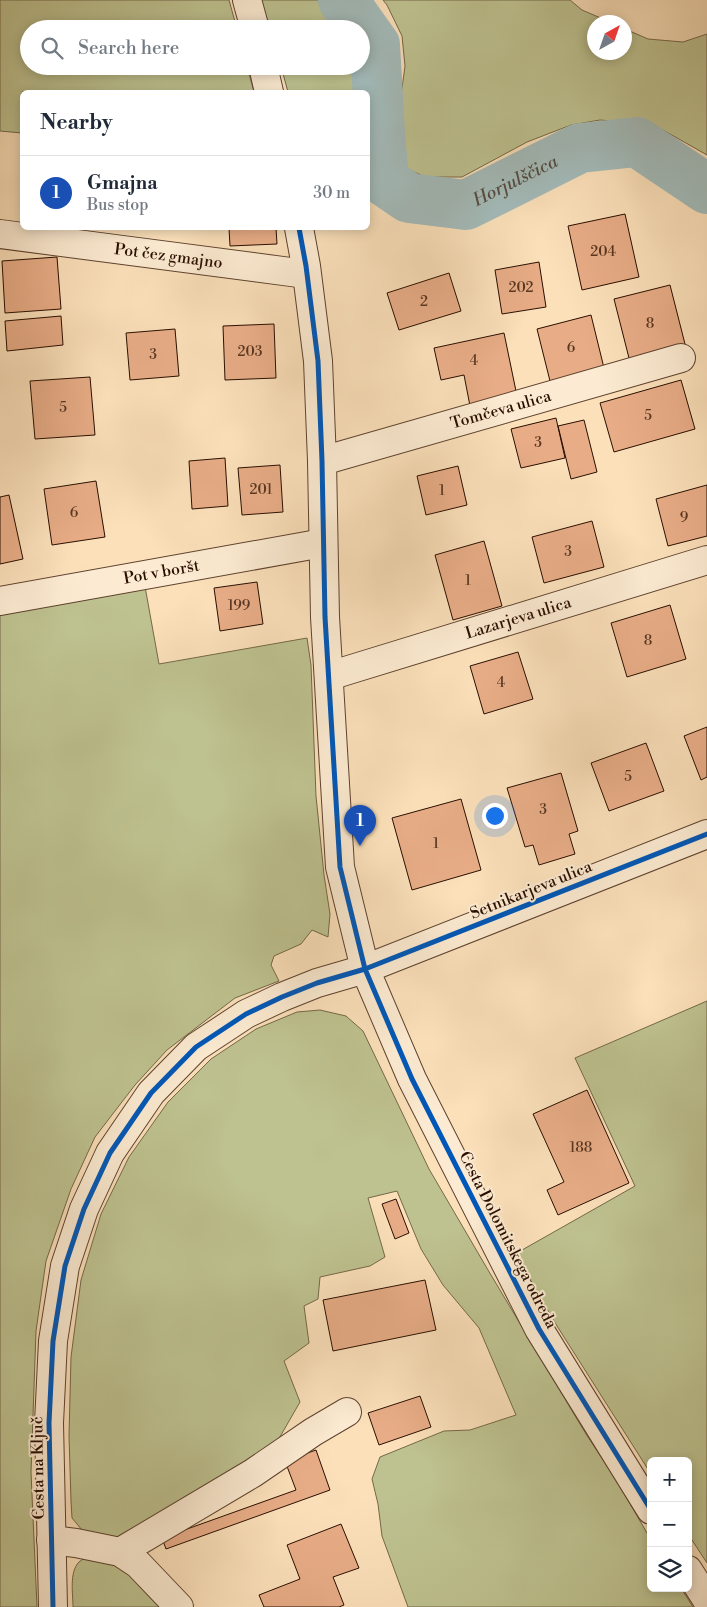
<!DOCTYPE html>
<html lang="en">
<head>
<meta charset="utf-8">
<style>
	:root { --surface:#fff; --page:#f2f2f3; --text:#1f2937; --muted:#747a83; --line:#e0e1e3; --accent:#d93025 }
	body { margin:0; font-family:"Libre Bodoni",serif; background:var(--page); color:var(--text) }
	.controls { position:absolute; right:15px; bottom:15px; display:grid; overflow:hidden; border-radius:8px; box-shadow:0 2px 12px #0003 }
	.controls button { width:45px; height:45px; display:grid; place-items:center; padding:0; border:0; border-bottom:1px solid var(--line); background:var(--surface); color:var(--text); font:25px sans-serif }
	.compass { position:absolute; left:587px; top:15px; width:45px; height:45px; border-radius:50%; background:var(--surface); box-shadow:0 2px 12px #0003; rotate:40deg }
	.you { position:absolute; left:494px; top:815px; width:18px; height:18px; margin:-12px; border:4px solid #fff; border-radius:50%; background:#1a73e8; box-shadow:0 0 0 8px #1a73e833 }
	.badge { display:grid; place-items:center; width:32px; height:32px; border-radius:50%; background:var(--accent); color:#fff; font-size:16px; font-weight:700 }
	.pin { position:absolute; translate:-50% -41px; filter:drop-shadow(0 1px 2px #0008) }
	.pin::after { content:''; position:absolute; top:26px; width:18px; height:15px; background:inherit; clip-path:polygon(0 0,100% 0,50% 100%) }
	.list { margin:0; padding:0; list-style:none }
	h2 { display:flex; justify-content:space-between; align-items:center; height:65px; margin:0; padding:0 20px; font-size:21px }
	h2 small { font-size:16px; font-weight:400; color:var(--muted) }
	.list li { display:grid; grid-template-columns:32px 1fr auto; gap:15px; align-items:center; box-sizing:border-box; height:75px; padding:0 20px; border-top:1px solid var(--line) }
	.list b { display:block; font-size:19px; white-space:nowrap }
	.list p { margin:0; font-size:16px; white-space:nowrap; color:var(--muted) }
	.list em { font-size:16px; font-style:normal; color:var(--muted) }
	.icon { flex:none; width:28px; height:28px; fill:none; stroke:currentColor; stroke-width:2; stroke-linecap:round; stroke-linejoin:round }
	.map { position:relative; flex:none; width:707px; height:1607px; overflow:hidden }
	.search { position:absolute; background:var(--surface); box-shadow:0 2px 12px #0003; left:20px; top:20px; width:350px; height:55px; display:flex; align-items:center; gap:12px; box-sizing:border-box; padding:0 18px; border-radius:28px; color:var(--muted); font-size:19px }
	.panel { position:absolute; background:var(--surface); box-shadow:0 2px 12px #0003; left:20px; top:90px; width:350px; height:140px; border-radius:8px }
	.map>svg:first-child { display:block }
	.green { fill:#bec290; stroke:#746848 }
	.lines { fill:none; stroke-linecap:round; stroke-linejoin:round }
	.river { stroke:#a3bbba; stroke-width:50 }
	.building { fill:#e8ad87; stroke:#290e00 }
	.minor-casing { stroke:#5e422e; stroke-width:30 }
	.minor { stroke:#fcebd2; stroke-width:28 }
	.cycleway-casing { stroke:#fcebd2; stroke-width:8 }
	.cycleway { stroke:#0057b8; stroke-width:5 }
	.labels { text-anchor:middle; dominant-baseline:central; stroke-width:4; stroke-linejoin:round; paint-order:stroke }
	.number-label { font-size:14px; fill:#593622 }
	.street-label { font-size:16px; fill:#290e00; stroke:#fcebd2 }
	.water-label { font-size:18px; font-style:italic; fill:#544b41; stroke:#fcebd2 }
</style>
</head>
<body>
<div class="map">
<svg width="707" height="1607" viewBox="0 0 707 1607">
	<rect width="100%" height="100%" fill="#fbe0ba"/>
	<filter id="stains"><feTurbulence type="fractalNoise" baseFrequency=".004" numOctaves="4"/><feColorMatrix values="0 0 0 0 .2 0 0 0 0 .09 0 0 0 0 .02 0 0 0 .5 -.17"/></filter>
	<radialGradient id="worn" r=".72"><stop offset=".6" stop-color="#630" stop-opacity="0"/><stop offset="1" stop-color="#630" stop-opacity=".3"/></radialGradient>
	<path class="green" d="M0,0H229L237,29H29V66H247L254,92H22V133L0,131Z
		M261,0H324L328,10L345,29H269Z
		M383,0H570L582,10L610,22H594V52H624L625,29L648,39L683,42L707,34V155L663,130L623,122L600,120L571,125L527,142L462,177H425L406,168L396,156L393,144L392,119L400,103L405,66L402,36L387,5Z
		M281,66H360L363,84V92H288Z
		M144,581L159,664L307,638L311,665L316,796L324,875L330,914L328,937L312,930L301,944L274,956L271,965L279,981L235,998L167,1050L135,1085L95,1137L71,1189L46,1261L36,1331L31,1472L37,1607H0V608Z
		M707,1001V1563L688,1534V1461H651V1474L557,1326L515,1254L635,1186L575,1058Z
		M320,1010L346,1016L363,1031L429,1169L488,1270L586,1434L617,1481L651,1540V1588H681L693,1607H408L382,1536L378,1504L372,1479L380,1457L444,1431L470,1430L516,1415L479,1328L443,1285L421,1249L397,1191L368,1198L385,1257L370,1266L320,1277L318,1299L304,1306L309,1343L284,1361L300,1402L277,1442L226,1479L113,1540L95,1539L82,1530L72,1518L71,1501L69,1436L71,1357L81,1280L101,1214L129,1157L168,1102L211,1059L256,1029L297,1012Z
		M91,1556L115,1564L148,1589L164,1607H73C73,1594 69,1572 79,1562C82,1559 87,1558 91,1556Z"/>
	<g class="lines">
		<path class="river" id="s1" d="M343,0L375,45L380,133L384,181L409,198L466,205L580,148L637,142L707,189"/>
	</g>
	<path class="building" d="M625,214L639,277L582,290L568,226Z
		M229,228H276L277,244L230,246Z
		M57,257L61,309L5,313L2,261Z
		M539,262L546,307L502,314L495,270Z
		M449,273L461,311L399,330L387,293Z
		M670,285L686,348L630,362L614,299Z
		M591,315L604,368L550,381L537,329Z
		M61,316L63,345L7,351L5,321Z
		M274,324L276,378L225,380L223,326Z
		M175,329L179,376L130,380L126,333Z
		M504,333L517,396L470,406L464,375L441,380L434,348Z
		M90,377L95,435L35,439L30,381Z
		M681,380L695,429L614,452L600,403Z
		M556,418L565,458L521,468L511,429Z
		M584,420L597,472L571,479L558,426Z
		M225,458L228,506L192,509L189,461Z
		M280,465L283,512L242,515L238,468Z
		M458,466L467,505L426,515L417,476Z
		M96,481L105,537L52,545L44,489Z
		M707,485V536L668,546L656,499Z
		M9,495L23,559L0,564V497Z
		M592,521L604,567L544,583L532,537Z
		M484,541L502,606L453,620L435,555Z
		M257,582L263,624L220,631L214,588Z
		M670,605L686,659L627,677L611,623Z
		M518,652L533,699L484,714L470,666Z
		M707,727V777L701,780L684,736Z
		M646,743L664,791L609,811L591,763Z
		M561,773L578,831L569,834L575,854L539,865L533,845L525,847L507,788Z
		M461,799L481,870L412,890L392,818Z
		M587,1090L629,1183L558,1215L547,1190L564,1182L533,1114Z
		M396,1199L409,1233L395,1239L382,1204Z
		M425,1280L436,1330L333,1351L323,1300Z
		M420,1396L431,1427L379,1445L368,1413Z
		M316,1450L330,1490L166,1549L162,1538L296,1490L285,1461Z
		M341,1524L359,1568L333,1577L344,1605L339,1607H264L259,1595L300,1579L287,1545Z"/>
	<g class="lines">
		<defs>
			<g id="minor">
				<path d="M247,0L255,29"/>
				<path d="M263,66L269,92"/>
				<path d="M299,228L306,266L318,361L322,461L325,617L340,867L365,969L412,1079L539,1329L651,1510"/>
				<path id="s2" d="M0,234L306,274"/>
				<path id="s3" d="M322,461L681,358"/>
				<path id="s4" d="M0,601L323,543"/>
				<path id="s5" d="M329,676L707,560"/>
				<path d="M51,1540L76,1543L120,1552L138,1564L179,1607"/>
				<path d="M120,1552L253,1473L313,1432L347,1412"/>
				<path d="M688,1570L707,1600"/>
				<path d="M53,1607L49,1423L53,1341L65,1266L84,1209L110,1153L151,1093L196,1047L246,1014L282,997L317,983L365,969L707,834"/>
			</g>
		</defs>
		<use href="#minor" class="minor-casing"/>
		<use href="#minor" class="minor"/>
		<defs>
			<path id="cycleway" d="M299,228L306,266L318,361L322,461L325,617L340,867L365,969L412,1079L539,1329L651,1510
				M53,1607L49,1423L53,1341L65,1266L84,1209L110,1153L151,1093L196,1047L246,1014L282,997L317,983L365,969L707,834"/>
		</defs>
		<use href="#cycleway" class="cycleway-casing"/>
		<use href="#cycleway" class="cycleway"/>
	</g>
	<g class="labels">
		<g class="number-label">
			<text x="603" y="252">204</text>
			<text x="521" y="288">202</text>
			<text x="424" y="302">2</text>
			<text x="650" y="324">8</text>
			<text x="571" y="348">6</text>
			<text x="250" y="352">203</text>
			<text x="153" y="355">3</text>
			<text x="474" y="361">4</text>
			<text x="63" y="408">5</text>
			<text x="648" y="416">5</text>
			<text x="538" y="443">3</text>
			<text x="261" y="490">201</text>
			<text x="442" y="491">1</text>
			<text x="74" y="513">6</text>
			<text x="684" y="518">9</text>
			<text x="568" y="552">3</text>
			<text x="468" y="581">1</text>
			<text x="239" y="606">199</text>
			<text x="648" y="641">8</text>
			<text x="501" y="683">4</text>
			<text x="628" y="777">5</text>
			<text x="543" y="810">3</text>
			<text x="436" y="844">1</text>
			<text x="581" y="1148">188</text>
		</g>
		<g class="street-label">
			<text stroke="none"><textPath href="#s2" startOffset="170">Pot čez gmajno</textPath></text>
			<text stroke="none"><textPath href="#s3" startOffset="186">Tomčeva ulica</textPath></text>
			<text stroke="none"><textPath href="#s4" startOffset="164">Pot v boršt</textPath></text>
			<text stroke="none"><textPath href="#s5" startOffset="198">Lazarjeva ulica</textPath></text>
			<text transform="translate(531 890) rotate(-22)">Setnikarjeva ulica</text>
			<text transform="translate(508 1240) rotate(63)">Cesta Dolomitskega odreda</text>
			<text transform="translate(38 1468) rotate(-91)">Cesta na Ključ</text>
		</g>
		<g class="water-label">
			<text stroke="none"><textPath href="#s1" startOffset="334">Horjulščica</textPath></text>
		</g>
	</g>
	<rect width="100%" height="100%" filter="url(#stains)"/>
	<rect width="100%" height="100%" fill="url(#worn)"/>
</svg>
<div class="controls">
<button>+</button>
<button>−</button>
<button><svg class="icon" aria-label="layers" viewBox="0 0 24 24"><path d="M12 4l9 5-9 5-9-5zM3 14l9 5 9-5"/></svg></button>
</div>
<svg class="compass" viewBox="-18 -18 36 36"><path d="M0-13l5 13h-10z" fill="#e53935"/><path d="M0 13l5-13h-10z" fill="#747a83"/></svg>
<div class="you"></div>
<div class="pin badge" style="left:360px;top:846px;background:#1a4fb4">1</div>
<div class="search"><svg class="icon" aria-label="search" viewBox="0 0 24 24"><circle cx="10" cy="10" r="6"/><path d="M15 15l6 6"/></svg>Search here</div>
<section class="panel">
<h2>Nearby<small></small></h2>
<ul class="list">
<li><span class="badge" style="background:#1a4fb4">1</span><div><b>Gmajna</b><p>Bus stop</p></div><em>30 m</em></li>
</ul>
</section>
</div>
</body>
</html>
